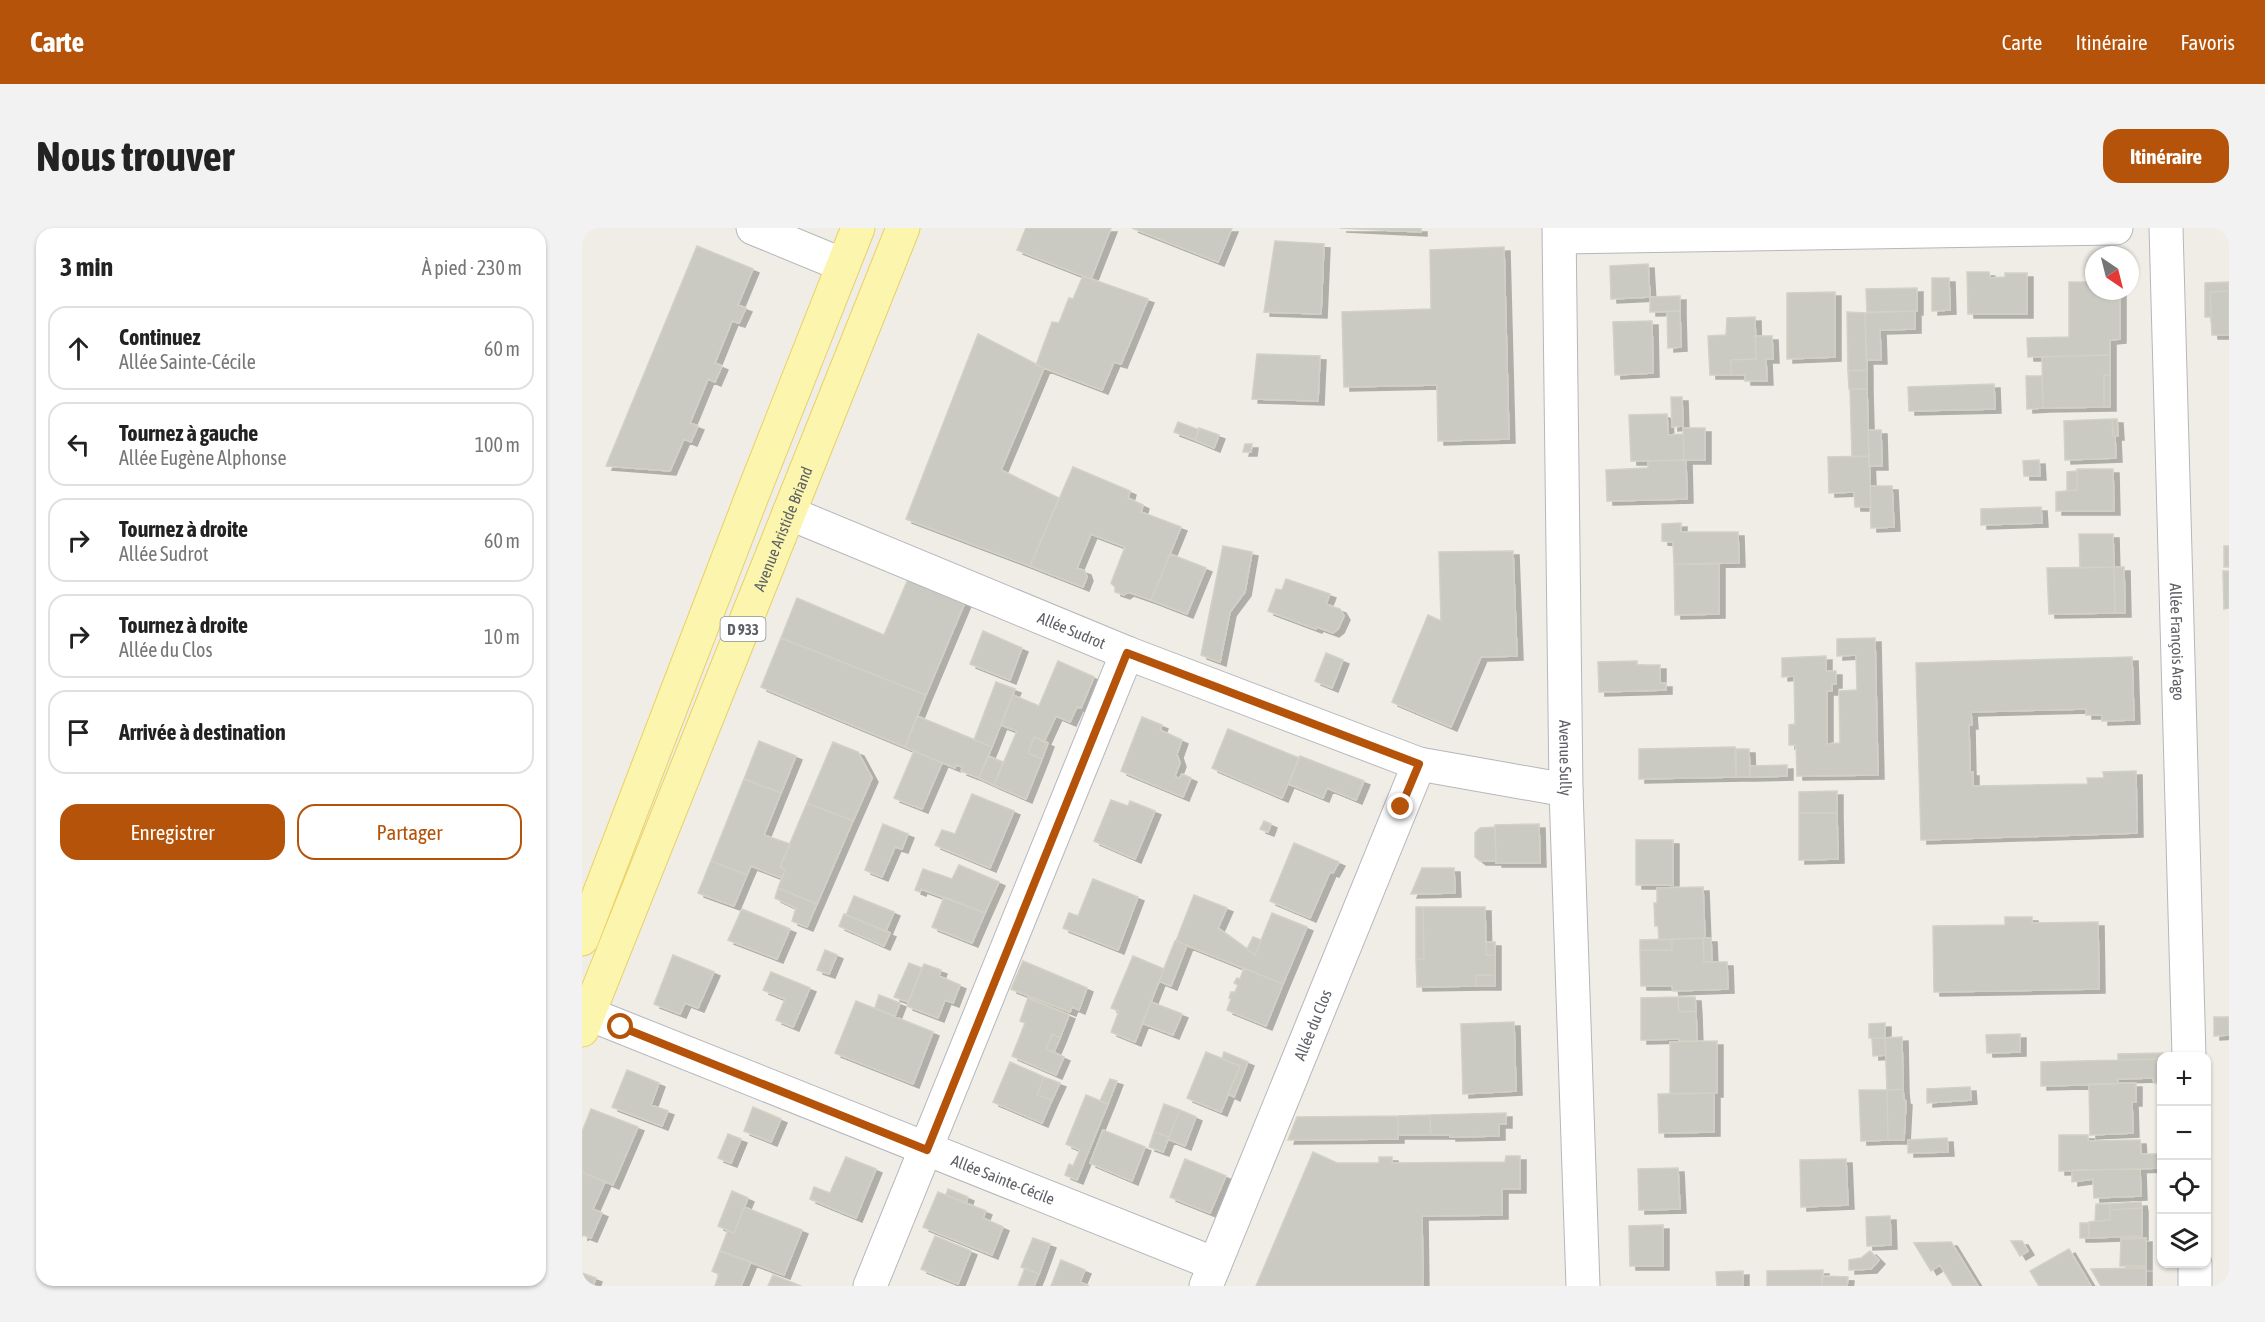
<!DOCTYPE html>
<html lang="fr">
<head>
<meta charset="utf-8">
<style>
	:root { --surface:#fff; --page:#f2f2f2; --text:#222; --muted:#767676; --line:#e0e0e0; --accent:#b45309 }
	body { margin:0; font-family:"Asap Condensed",sans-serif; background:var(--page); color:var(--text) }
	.controls { position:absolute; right:18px; bottom:18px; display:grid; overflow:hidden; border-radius:12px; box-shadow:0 2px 4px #0004 }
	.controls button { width:54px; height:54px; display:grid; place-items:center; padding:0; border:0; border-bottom:2px solid var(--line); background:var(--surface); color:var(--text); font:30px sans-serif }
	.compass { position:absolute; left:1503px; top:18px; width:54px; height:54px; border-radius:50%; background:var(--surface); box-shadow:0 2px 4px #0004; rotate:145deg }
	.stop { position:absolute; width:18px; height:18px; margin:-14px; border:4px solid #b45309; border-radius:50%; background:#fff }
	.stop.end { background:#b45309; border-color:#fff; box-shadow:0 2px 6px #0008 }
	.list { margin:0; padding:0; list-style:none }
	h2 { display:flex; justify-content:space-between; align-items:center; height:78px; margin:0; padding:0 24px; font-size:26px }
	h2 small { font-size:20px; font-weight:400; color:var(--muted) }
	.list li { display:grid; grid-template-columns:39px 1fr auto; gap:18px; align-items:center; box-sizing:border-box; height:84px; margin:0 12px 12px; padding:0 12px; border:2px solid var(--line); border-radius:18px }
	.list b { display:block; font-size:22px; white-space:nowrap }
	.list p { margin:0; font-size:20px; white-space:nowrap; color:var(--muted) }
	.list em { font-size:20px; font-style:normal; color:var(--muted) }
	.actions { display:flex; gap:12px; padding:18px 24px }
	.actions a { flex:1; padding:14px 0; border:2px solid var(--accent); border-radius:18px; text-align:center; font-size:21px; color:var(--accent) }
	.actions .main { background:var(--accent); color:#fff }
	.icon { flex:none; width:33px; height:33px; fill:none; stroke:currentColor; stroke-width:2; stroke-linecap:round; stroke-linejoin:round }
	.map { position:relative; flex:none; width:1647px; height:1058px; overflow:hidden; border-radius:18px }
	header { display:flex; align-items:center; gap:36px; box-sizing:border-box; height:84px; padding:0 30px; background:var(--accent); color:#fff }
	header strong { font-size:28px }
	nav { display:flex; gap:33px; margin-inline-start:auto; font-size:21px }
	.intro { display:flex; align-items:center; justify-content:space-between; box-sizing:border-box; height:144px; padding:0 36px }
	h1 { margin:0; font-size:42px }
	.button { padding:15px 27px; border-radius:18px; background:var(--accent); color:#fff; font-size:21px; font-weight:700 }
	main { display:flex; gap:36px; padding:0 36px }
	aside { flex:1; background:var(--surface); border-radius:18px; box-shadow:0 2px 4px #0004 }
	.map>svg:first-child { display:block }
	.building { fill:#cac9c2; stroke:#d3d0c4; stroke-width:1.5; filter:url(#shadow) }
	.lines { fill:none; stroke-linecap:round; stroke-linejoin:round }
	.minor-casing { stroke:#b6b7bc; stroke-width:35 }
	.primary-casing { stroke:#ebd062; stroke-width:35 }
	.minor { stroke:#fff; stroke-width:33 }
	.primary { stroke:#fbf5ae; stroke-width:33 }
	.route { stroke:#b45309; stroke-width:8 }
	.labels { text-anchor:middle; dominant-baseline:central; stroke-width:4.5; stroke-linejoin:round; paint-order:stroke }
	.shield { fill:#fff; stroke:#8e9093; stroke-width:1.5 }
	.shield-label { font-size:15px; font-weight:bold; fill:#5d6065 }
	.street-label { font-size:16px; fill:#5d6065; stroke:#fff }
</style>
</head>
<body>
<header>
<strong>Carte</strong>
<nav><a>Carte</a><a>Itinéraire</a><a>Favoris</a></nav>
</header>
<div class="intro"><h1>Nous trouver</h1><a class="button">Itinéraire</a></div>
<main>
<aside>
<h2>3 min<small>À pied · 230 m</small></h2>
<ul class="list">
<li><svg class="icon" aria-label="ahead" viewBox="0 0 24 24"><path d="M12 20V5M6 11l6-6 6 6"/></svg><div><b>Continuez</b><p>Allée Sainte-Cécile</p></div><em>60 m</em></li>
<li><svg class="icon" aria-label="left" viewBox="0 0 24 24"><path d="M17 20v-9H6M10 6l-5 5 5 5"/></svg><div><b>Tournez à gauche</b><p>Allée Eugène Alphonse</p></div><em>100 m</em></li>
<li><svg class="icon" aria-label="right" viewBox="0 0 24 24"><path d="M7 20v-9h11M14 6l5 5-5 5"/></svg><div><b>Tournez à droite</b><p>Allée Sudrot</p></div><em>60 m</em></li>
<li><svg class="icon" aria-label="right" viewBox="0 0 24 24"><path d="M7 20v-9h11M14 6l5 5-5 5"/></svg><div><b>Tournez à droite</b><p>Allée du Clos</p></div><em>10 m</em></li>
<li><svg class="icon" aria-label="arrive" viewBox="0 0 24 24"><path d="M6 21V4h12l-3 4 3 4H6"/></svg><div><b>Arrivée à destination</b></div></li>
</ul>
<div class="actions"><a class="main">Enregistrer</a><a>Partager</a></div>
</aside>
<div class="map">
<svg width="1647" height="1058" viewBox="0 0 1647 1058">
	<defs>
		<filter id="shadow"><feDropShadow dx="6" dy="4" stdDeviation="0" flood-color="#0004"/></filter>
	</defs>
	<rect width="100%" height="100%" fill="#efede6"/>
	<path class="building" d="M444,0H529L509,51L435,22Z
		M550,0H650L636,34Z
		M839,0V4L758,0Z
		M693,13L742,16L739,86L682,84Z
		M115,18L171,41L156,77L164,80L157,95L150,93L133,135L140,138L133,154L126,151L108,195L116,198L109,214L102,211L88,243L24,238Z
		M922,19L927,211L856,213L855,157L762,159L760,84L849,81L848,22Z
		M1066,36L1068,69L1029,71L1028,38Z
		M1385,44H1407L1408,50L1423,49V45H1445V86H1386Z
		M501,48L566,71L539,136L532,134L520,162L454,137L470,94L477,95L487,70L491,71Z
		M1350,50H1367L1368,82L1350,83Z
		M1487,54H1512V63H1538V111L1528,112V127L1446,129L1445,110L1487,109Z
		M1647,54V63L1628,64L1629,89H1623V55Z
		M1335,60V83L1285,84L1284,61Z
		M1647,63V107H1630L1628,64Z
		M1253,64V129L1205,131V65Z
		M1098,68V83L1068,84V69Z
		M1085,83H1098L1099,119L1086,120Z
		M1333,83V101L1298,102L1299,132H1284L1283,85Z
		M1265,84L1283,85L1285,142L1266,143Z
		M1173,89L1174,131L1149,132V147H1128L1126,108L1144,107L1145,90Z
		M1070,93L1071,145L1033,147L1031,94Z
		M396,106L462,140L419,242L477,270L448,338L324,291Z
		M1173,108H1190L1191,131H1184L1185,153H1163V147H1149V132L1174,131Z
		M675,126L738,128L736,173L670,171Z
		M1528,127V147H1522V179L1461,180L1460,129Z
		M1285,142V161H1267L1266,143Z
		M1522,147H1528V179H1522Z
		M1444,148H1460L1461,180L1445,181Z
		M1412,156L1413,181L1327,183L1326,159Z
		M1268,161H1285L1287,228L1270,229Z
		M1089,169H1100L1101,198L1090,199Z
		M1085,186L1086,207L1101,206L1102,232L1049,233L1047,187Z
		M1530,191H1535L1536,208H1531Z
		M1530,191L1531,208H1533L1534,230L1483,232L1482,193Z
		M596,194L617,202L613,212L592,204Z
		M617,200L637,207L632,220L613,212Z
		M1101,200H1123V232H1102Z
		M1286,202H1299L1300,238H1287Z
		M663,216H670L669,224H661Z
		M1287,228L1289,279H1273L1272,264L1247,265L1246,229Z
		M1104,232L1105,271L1025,273L1024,242L1066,240V233Z
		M1457,232L1458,248H1442L1441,233Z
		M491,239L548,263L546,270L561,277L559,284L599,299L569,372L546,364L542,367L533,364V359L529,355L543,319L509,306L495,340L503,343L505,349L501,359L448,338Z
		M1495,241H1531L1532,283H1474V264L1495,262Z
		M1495,243V262L1485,263V244Z
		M1288,258H1310L1312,299L1289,300Z
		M1459,279L1460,295L1399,297V281Z
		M1099,295V304H1156L1157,335L1092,336L1091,314L1080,313V296Z
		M1497,306H1531L1532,339L1498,340Z
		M641,318L670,324L663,364L648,384L638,434L619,427Z
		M1642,318H1647V339H1642Z
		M931,323L935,428L899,429L869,499L810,474L846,387L859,393L857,324Z
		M588,326L624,340L605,386L569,372Z
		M1092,336H1137V386L1093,387Z
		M1532,339H1542L1543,385H1533Z
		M1532,339L1533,385L1467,386L1465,340Z
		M1641,343H1647V380L1642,381Z
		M327,349L384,372L344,467L199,410L215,370L302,407Z
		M704,351L748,366L744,376L758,381L762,388L756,401L751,405L735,399L734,401L686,383L694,361L700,362Z
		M401,403L440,420L428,452L388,436Z
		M199,410L344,467L323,519L179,459Z
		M1293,410L1296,547L1215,548L1214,517H1207V497L1213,496L1212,448L1200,449V430L1244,428V443H1254V456H1250V463H1245V516L1258,515L1257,463L1275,462L1274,427L1255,428V411Z
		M744,425L761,432L750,460L733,453Z
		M1550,429L1552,492L1520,493V487H1504V481L1389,484L1390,497H1387L1388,544H1391V558L1506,556L1505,550H1522L1521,544L1554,543L1555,605L1339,612L1334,435Z
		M476,433L512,449L499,480L495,479L488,494L474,488L462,514L452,509L446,525L460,531L444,571L412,557L435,503L419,497L431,467L457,478Z
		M1055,433V437H1078V455H1084V462L1017,464L1016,434Z
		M414,454L433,461L410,519L392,512Z
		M335,488L410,519L397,550L379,543L381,539L374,537L373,540L323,519Z
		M560,489L580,497L578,502L600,512L595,526L598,535L593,548L597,551L600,546L609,550L601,569L539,543Z
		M646,501L717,530L700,570L630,540Z
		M452,509L466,515L460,531L446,525Z
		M177,513L214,528L199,565L162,551Z
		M251,514L276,524L290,550L271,593L225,575Z
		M1153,519L1154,549L1057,551V521Z
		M1154,521H1167L1168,549H1154Z
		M332,523L360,535L340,581L312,570Z
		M406,528L421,534L412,557L397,550Z
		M718,528L782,553L774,572L745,560L741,570L707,556Z
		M1205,537V548L1168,549V538Z
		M162,551L199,565L182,607L208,616L198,639L203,642L200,650L169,638L165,647L129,633Z
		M1255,563V585H1217V564Z
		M390,566L432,583L408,640L353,617L360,602L373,606Z
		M529,572L546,578L548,573L573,583L553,631L512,613Z
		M225,575L271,593L235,676L196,660L203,642L198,639Z
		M1217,585H1255L1256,631L1217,632Z
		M682,593L689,596L686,604L678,601Z
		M301,596L326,606L320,621L313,619L300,649L283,642Z
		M957,596L958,635H914L913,597Z
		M913,599L914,633H898L893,629V605L898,600Z
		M1054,612H1091V657H1054Z
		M712,615L757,634L751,645L748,644L728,690L688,673Z
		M129,633L165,647L152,678L116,665Z
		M377,637L417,654L403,685L339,661L338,664L333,662L341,641L370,651Z
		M840,640H872L873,665L829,666Z
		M511,651L556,669L536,722L481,700L487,685L496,688Z
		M1121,659L1123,710L1077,712L1076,698H1073L1072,675H1075V660Z
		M196,660L235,676L225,699L210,693L214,680L193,670Z
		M612,667L645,680L636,700L673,727L690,685L725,699L701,756L594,713Z
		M272,668L312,684L304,703L264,687Z
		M362,669L403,685L390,715L350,699Z
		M834,679H841L842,731H834Z
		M841,679H903L904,727H913V747H894V758L835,759L834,731H842Z
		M160,681L208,701L195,731L146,712Z
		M262,686L308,705L302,718L257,698Z
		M1423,689H1450V695L1516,694L1517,761L1352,764L1351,698L1423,697Z
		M671,709L679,712L673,727L665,721Z
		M1121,710L1122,734H1145L1146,761L1091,763L1090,758H1059L1058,722H1090V711Z
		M1121,710H1129L1130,734H1122Z
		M1090,711V722H1058V712Z
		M593,713L605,717L589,758L577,753Z
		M904,714H913V727H904Z
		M243,722L255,727L247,746L235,742Z
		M91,727L132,744L116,780L103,775L98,786L72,776Z
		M551,728L582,741L553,814L529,804L537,783L529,780Z
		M441,733L505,760L497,782L490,779L488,784L429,761Z
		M327,735L340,740L326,774L312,769Z
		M342,736L359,742L357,748L378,757L371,775L363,772L356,790L325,778Z
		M662,740L701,756L684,798L645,782L649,771L647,770L649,764H653L656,757L652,755L655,750L658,751Z
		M189,744L228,760L211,799L194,792L203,771L181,762Z
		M894,747H913V758H894Z
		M297,767L318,775L313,788L293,780Z
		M1096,769H1113L1114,783L1097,784Z
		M1096,769L1097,784L1114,783L1115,813H1097V811L1059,812V770Z
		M446,770L487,787L478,810L470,806L464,821L482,829L474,847L430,828L443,795L438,793Z
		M274,773L351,804L331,856L253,825Z
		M569,774L600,786L591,807L560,795Z
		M1632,789H1647V807L1632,808Z
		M932,794L934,863L881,866L879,796Z
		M1303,795V810H1287V796Z
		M470,806L478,810L472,824L464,821Z
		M1438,806V824L1405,825L1404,807Z
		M1320,809L1321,861L1305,862L1303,810Z
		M1290,810H1303L1304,827L1291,828Z
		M1135,813V865L1088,866V814Z
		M624,824L658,838L639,884L605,870Z
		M642,824L666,834L652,869L646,866L658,838L640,831Z
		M1581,825L1580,831L1536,832V826Z
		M1580,831V855H1572L1571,850L1536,851V856L1459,858V834Z
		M428,834L462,849L455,867L470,872L460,895L411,874Z
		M45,842L77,855L69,877L86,883L80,898L30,879Z
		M462,849L478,855L470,872L455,867Z
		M528,851L535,853L526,876L518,873Z
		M1554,855V874H1550L1551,905L1508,907L1507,856Z
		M1388,859L1389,872L1345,875V861Z
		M1321,861L1322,872L1324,873L1322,912H1306L1305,862Z
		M1277,862H1305L1306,912L1279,913Z
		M1132,865V904L1077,905L1076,866Z
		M504,867L526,876L495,952L483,947L487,936L491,938L498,922L484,916Z
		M582,876L598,882L587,909L572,904Z
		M171,879L199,891L189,914L162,903Z
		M9,881L56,899L31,957L0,944V904Z
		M598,882L614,889L603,918L586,911Z
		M924,885V896H917V908L868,909V907H849L848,887Z
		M848,887L849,907H816V888Z
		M816,888V911L706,912L715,889Z
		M521,902L563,919L550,953L508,935Z
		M572,904L587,909L581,924L567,919Z
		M146,906L159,911L149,935L136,930Z
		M1477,907H1506V913L1558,912L1559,926H1580V940L1477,943Z
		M1365,910L1366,924L1326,925V912Z
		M731,924L755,935H797V929H810V935L923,934L924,928H938V961H920V987L840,988L841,1058H674Z
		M264,929L294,941L274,990L228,971L232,959L248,965Z
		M603,931L644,948L628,985L588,969Z
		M1264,931L1266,977L1219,979L1218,932Z
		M1096,940L1098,981L1057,982L1056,941Z
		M1558,941L1559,968L1512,970L1511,951L1490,954V942Z
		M0,944L23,954L11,981L20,985L9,1010L1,1007L0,1009Z
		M366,961L386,969L384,975L364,967Z
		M150,963L166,970L152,1005L136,998Z
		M356,964L404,983L401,990L421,999L410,1027L341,999Z
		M1559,974L1560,980L1528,982V976Z
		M1514,976H1528V992L1513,993Z
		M162,979L220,1002L202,1047L138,1023L146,1002L152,1005Z
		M1560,980V1008L1507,1010V994L1528,992V982Z
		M1308,988L1309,1017L1285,1018L1284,989Z
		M1498,995H1506L1507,1010H1498Z
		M1081,997V1038H1048L1047,998Z
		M353,1008L389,1023L376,1056L339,1041Z
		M451,1010L468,1016L457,1046L439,1039Z
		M1564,1010V1038H1538L1539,1011Z
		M1429,1013H1440L1446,1023L1438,1028Z
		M1369,1014L1396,1058H1371L1358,1037L1349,1043L1332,1015Z
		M1487,1021L1509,1058H1457L1448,1043Z
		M138,1023L169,1034L159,1058H133L137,1046L130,1043Z
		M1288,1023L1297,1032L1289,1041L1267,1042V1032L1279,1030Z
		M479,1032L503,1042L498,1054L507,1058H469Z
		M443,1040L457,1046L452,1058H436Z
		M1564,1040V1058H1519L1509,1041Z
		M1241,1042L1240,1058H1185V1043Z
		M1161,1043V1058H1135L1134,1044Z
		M0,1045L14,1050L11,1058H0Z
		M191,1047L219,1058H186Z
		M1240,1048L1266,1049L1265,1058H1240Z"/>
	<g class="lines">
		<defs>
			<g id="minor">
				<path d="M171,0L261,37"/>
				<path id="s1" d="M977,0L984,562L1001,1058"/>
				<path id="s2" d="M1584,0L1607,828"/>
				<path d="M978,9L1534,0"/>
				<path id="s3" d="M207,285L545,425L837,536L984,562"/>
				<path id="s4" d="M7,786L633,1036"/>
				<path d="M1613,1036V1058"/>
				<path d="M288,1058L545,425"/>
				<path id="s5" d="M624,1058L837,536"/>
			</g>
			<g id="primary">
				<path d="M0,711L170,268L276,0"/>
				<path id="s6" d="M0,802L321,0"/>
			</g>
		</defs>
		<use href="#minor" class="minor-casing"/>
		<use href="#primary" class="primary-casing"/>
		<use href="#minor" class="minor"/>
		<use href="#primary" class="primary"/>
	</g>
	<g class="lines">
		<path class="route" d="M39,799L345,922L545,425L837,536L819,579"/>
	</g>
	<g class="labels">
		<rect class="shield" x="138.5" y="389" width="45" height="24" rx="4.5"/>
		<g class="shield-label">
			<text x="161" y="401">D 933</text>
		</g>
		<g class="street-label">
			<text stroke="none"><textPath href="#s6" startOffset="540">Avenue Aristide Briand</textPath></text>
			<text stroke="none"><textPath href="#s3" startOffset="306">Allée Sudrot</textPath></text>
			<text stroke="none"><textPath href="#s2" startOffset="414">Allée François Arago</textPath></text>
			<text stroke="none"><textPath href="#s1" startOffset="530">Avenue Sully</textPath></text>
			<text stroke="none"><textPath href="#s5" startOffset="282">Allée du Clos</textPath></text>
			<text stroke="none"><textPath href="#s4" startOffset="446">Allée Sainte-Cécile</textPath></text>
		</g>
	</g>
</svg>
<div class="controls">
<button>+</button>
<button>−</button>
<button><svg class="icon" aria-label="locate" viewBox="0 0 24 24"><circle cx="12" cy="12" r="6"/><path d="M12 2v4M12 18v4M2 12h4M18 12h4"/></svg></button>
<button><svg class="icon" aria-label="layers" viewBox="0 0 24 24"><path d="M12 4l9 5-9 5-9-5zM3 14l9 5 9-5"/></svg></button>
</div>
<svg class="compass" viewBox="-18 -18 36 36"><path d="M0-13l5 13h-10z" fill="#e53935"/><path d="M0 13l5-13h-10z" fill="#767676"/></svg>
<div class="stop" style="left:39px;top:799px"></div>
<div class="stop end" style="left:819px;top:579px"></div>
</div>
</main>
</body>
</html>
